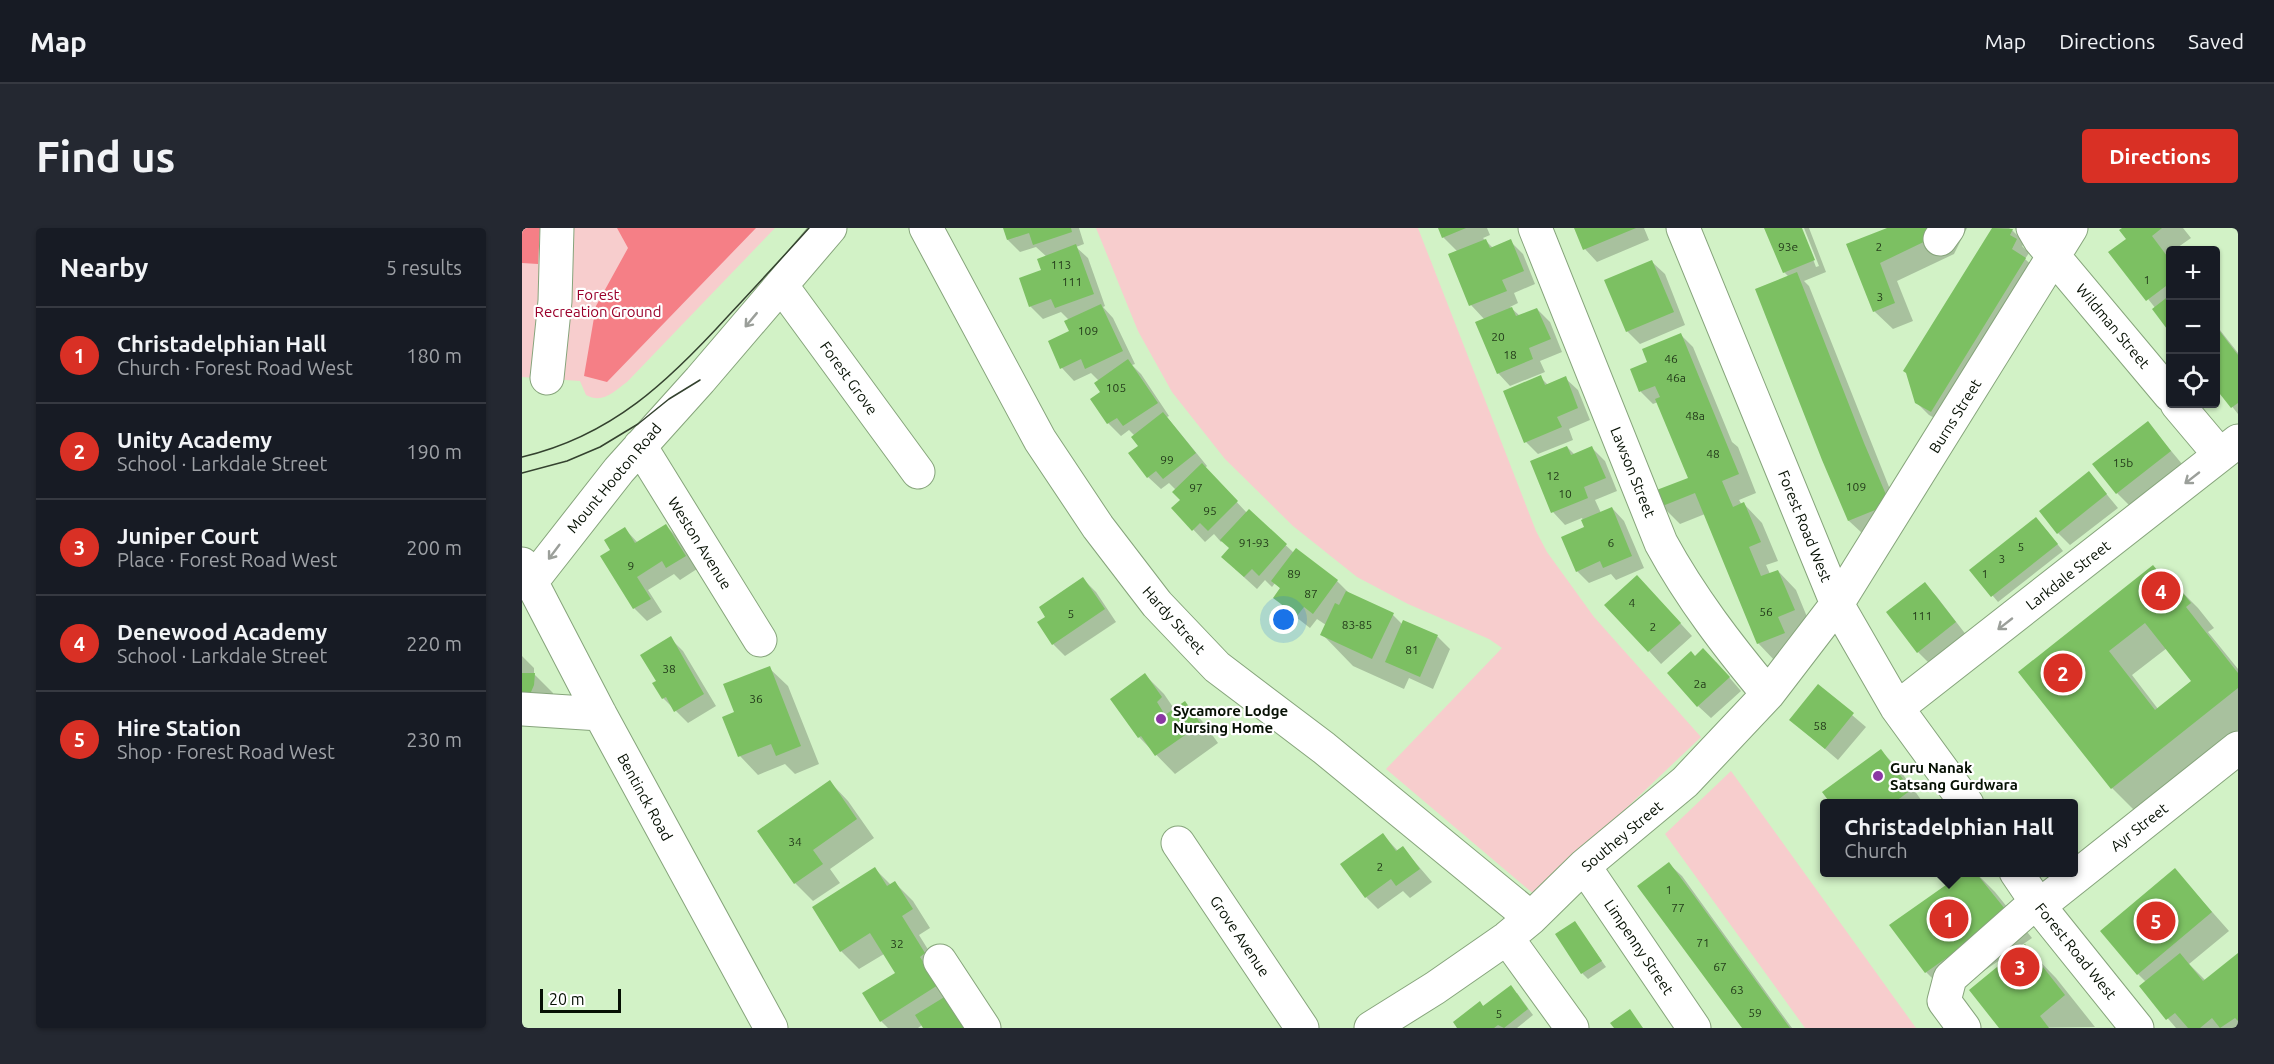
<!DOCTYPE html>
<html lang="en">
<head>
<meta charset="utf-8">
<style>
	:root { --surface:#171b24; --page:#242831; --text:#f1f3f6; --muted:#9ea1a6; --line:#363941; --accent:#d93025 }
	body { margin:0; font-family:Ubuntu,sans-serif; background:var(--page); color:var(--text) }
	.controls { position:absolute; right:18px; top:18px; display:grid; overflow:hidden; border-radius:6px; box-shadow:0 2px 4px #0004 }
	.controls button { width:54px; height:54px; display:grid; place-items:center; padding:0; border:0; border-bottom:2px solid var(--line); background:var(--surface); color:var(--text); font:30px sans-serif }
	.scale { position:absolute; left:18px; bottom:15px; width:81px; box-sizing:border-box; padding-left:6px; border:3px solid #061003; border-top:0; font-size:16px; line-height:21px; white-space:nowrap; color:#061003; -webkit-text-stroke:4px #fff; paint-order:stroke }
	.you { position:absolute; left:762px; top:392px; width:21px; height:21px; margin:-15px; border:4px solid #fff; border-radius:50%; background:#1a73e8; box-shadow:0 0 0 9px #1a73e833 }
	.badge { display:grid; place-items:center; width:39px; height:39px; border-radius:50%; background:var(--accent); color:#fff; font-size:20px; font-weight:700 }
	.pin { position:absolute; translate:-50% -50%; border:3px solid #fff; box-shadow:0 2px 6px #0006 }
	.popup { position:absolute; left:1298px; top:571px; width:258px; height:78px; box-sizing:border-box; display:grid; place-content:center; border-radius:6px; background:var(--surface); filter:drop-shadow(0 2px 4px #0005); font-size:20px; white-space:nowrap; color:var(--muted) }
	.popup b { font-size:22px; color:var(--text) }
	.popup::after { content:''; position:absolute; left:50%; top:100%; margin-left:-12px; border:12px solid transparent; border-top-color:var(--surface) }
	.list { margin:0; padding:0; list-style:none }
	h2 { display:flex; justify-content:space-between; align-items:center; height:78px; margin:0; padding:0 24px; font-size:26px }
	h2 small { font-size:20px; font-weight:400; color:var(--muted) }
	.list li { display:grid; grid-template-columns:39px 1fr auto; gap:18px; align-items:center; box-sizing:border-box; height:96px; padding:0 24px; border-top:2px solid var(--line) }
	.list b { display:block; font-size:22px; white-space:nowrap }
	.list p { margin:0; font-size:20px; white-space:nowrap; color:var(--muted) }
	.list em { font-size:20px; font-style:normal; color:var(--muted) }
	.icon { flex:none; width:33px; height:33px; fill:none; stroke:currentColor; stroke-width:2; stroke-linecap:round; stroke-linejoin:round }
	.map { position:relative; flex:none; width:1716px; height:800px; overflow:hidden; border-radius:6px }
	header { display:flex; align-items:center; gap:36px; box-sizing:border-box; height:84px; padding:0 30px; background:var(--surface); border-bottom:2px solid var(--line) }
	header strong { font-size:28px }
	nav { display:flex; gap:33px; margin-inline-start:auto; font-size:21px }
	.intro { display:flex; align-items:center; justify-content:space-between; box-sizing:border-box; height:144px; padding:0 36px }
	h1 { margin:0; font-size:42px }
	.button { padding:15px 27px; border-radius:6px; background:var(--accent); color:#fff; font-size:21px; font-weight:700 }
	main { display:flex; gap:36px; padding:0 36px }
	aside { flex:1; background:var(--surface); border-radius:6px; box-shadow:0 2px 4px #0004 }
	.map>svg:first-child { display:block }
	.green { fill:#f7cdcd }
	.forest { fill:#f57f86 }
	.shadow { fill:#0003; fill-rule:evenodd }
	.building { fill:#7cc062; fill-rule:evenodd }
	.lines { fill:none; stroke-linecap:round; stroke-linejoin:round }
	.minor-casing { stroke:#86a47b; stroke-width:35 }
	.minor { stroke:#fff; stroke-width:33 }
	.tram { stroke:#34422f; stroke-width:1.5 }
	.oneway { stroke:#9b9f9a }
	.poi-dot { fill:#8b37a4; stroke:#fff; stroke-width:2 }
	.labels { text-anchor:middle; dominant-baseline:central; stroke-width:4.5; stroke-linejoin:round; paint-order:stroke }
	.number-label { font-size:12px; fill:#243c1b }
	.park-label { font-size:15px; fill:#9a002b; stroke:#fff }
	.street-label { font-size:15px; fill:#061003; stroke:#fff }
	.poi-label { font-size:15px; font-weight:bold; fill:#061003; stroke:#fff; text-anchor:start }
</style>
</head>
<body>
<header>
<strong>Map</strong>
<nav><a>Map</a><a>Directions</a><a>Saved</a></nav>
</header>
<div class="intro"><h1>Find us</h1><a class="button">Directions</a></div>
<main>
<aside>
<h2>Nearby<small>5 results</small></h2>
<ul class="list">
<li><span class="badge">1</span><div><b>Christadelphian Hall</b><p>Church · Forest Road West</p></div><em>180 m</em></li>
<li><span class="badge">2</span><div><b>Unity Academy</b><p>School · Larkdale Street</p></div><em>190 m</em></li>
<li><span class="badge">3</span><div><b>Juniper Court</b><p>Place · Forest Road West</p></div><em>200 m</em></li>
<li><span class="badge">4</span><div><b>Denewood Academy</b><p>School · Larkdale Street</p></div><em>220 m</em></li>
<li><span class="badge">5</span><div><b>Hire Station</b><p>Shop · Forest Road West</p></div><em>230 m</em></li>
</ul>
</aside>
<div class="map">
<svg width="1716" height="800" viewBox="0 0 1716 800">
	<rect width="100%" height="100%" fill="#d2f2c6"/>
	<path class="green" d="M0,0H253L105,154C91,164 81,176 64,167L58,153L0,149Z
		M574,0H896L1014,303L1025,324L1072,389L1179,509L1013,667L864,541L980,420L967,411L886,376L835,349L771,298L703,231L650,164L616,103Z
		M1209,543L1394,800H1283L1143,606Z"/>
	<path class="forest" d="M0,0H18L16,36L0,35Z
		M95,0H234L85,154L62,148L74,78L106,20Z"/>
	<path class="shadow" d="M482,0H557L562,16L554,19L566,30L583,78L581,79L591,90L613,136L610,137L619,146L647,188L645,189L685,238L683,240L725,285L727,283L772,325L775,322L815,353L828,366L871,387L880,396L881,394L916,409L928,421L911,461L887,450L882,461L831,438L800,406L804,397L795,391L788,400L765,382L753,369L759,361L753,355L750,359L743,352L735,361L713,341L709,320L701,312L699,314L692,306L683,314L651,280L660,272L654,262L647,255L639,261L626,249L618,218L613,208L607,202L599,208L586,195L577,153L569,145L552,153L540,140L528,114L549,104L547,92L539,84L521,91L508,78L525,29L514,19L498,24L486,12Z
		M917,0H965L968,7L961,10L971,20L988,13L1001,26L1013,56L992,65L996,75L988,79L998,88L1015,81L1028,94L1040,124L1018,133L1023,144L988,158L976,145L963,92L949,77L936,24L921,9Z
		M1054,0H1122L1127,12L1075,34L1063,21Z
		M1244,0H1279L1294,39L1297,38L1282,0H1287L1304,44L1282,53L1287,58L1379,289L1340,305L1327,293L1267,49L1262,44Z
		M1369,0H1445L1432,26L1375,53L1391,93L1371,101L1352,83L1326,17Z
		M1471,0H1487L1490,2L1503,15L1500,18L1507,25L1503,31L1516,43L1422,195L1407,187L1394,174L1386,146L1383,143Z
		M1603,0H1661L1669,10L1652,22H1648L1647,27L1648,103L1632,82L1634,81L1589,24L1606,11Z
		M1130,34L1143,46L1163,97L1118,116L1105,103Z
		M1694,97L1716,125V186L1694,158Z
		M1159,107L1171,119L1210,214L1216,219L1234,265L1217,272L1220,277L1222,276L1240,295L1256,333L1244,337L1248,346L1256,343L1274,362L1290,401L1254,434L1236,415L1183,286L1158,296L1140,278L1168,250L1136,174L1131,176L1119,164L1110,142L1127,134Z
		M1018,149L1026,157L1043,150L1056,162L1068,192L1047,201L1051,212L1016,226L1004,214Z
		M1626,195L1660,236L1607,277L1595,265Z
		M1045,219L1053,227L1070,220L1083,233L1095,263L1073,272L1079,285L1090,280L1102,293L1122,340L1094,352L1089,346L1067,355L1055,343L1064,300L1060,290L1043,297L1031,284L1010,234Z
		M1567,245L1596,280L1548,317L1536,305Z
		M1520,297L1541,323L1476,374L1449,342Z
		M144,298L156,310L175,341L158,352L152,346L126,362L140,384L125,393L112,380L80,328L90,322L103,301L116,315Z
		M1631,339L1650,358L1652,356L1676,380L1692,400L1686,404L1716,441V502L1614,584L1590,560L1498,444ZM1645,420L1671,453L1636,481L1610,447Z
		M561,351L574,364L594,394L543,428L531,416L525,389Z
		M1403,356L1415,369L1445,408L1408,436L1396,424Z
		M1127,361L1170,408L1139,436L1085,377Z
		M148,410L161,423L194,478L166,495L141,470L136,453Z
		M0,428L12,440V446L31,465L30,476L0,481Z
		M1194,434L1219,463L1189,490L1176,478Z
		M247,440L266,458L297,536L273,546L263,536L236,547L218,528L202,490L214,485Z
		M623,447L642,466L653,482L663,475L681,494L696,515L653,546L617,509Z
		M1296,458L1344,499L1316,532L1269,492Z
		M1359,523L1377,541L1402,576H1310Z
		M308,554L326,573L352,610L308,641L318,655L291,673L273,655Z
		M861,607L876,623L881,620L910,654L888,670L881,663L856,681L844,669Z
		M1147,636L1160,648L1270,800H1221Z
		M353,641L369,657L373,655L391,673L408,700L397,707L420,744L428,768L402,800L400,797L396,800H366L359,793L375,745L362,726L337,741L319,723Z
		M1653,642L1707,703L1667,736L1684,753L1716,727V800H1654L1619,759L1624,754L1616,746Z
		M1443,644H1453L1473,664L1510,710L1427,767L1404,744L1369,697Z
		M1053,695L1084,739L1066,751L1060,745Z
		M1503,718L1534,750L1573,799L1479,800Z
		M995,765L1011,787L995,800H937L958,775L962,779Z"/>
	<path class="building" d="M481,0H549L550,4L511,17L507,5L485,12Z
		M916,0H944L920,10Z
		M1052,0H1114L1061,22Z
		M1242,0H1280L1293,32L1261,45Z
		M1365,0H1418L1414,8L1358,35L1373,75L1351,84L1324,16Z
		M1470,0L1491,1L1488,7L1495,11L1490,21L1504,30L1409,184L1393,175L1384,145L1381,143Z
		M1600,0H1640L1630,8L1648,32V55L1624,73L1586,24L1604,11L1597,2Z
		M964,11L968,20L989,11L1002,43L980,52L985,63L947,78L926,26Z
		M554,16L572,66L533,80L529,71L507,79L497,50L519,42L515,31Z
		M1130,32L1152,84L1104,104L1082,52Z
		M1275,44L1342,215L1368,276L1326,293L1300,232L1233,61Z
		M1648,67V105L1630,81Z
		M579,76L601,123L563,141L559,131L538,141L526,113L547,103L542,93Z
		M990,79L994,88L1015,80L1029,111L1007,120L1011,131L975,146L953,94Z
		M1696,101L1716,127V175L1709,180L1694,161V103Z
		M1159,105L1217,246L1200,253L1211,279L1222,274L1239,314L1227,319L1239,348L1256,342L1273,382L1256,389L1263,405L1235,416L1173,265L1138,279L1132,263L1166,250L1133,171L1138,169L1133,158L1117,164L1108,141L1125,134L1120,121Z
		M606,131L636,175L601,198L595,190L585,196L568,171L578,164L572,155Z
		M1019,147L1023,157L1044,148L1056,180L1035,189L1040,199L1002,215L981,163Z
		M641,184L674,225L641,251L634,243L625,250L606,225L616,218L609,209Z
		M1626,193L1649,223L1594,266L1570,236Z
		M1045,218L1049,227L1070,218L1084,250L1062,259L1066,270L1029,285L1008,233Z
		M680,235L716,273L686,303L678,295L670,303L649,280L658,272L650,264Z
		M1567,243L1585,266L1535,306L1517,283Z
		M1090,279L1110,328L1081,340L1078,333L1054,344L1039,309L1062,299L1059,292Z
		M727,281L765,316L737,348L730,341L722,349L699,329L707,320L698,312Z
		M1514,289L1536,316L1469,369L1447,342Z
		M144,296L164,328L144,340L140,333L115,349L129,371L111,381L78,328L88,322L82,312L103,299L113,315Z
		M774,320L816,352L791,386L782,379L775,388L751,370L758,360L749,353Z
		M1631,337L1648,358L1652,354L1669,375L1664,379L1716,445V460L1589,561L1496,444ZM1623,395L1669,453L1633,482L1587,423Z
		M1115,347L1159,395L1126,424L1082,377Z
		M561,349L583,381L530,417L515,394L523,389L517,379Z
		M1403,354L1434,394L1395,425L1364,384Z
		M824,363L872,385L850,431L798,407L813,375L817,377Z
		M881,392L916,407L898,449L863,434Z
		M149,408L182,466L152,484L144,469L140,471L130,455L134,453L118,427Z
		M1181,420L1208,449L1175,479L1145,445L1169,423L1173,428Z
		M248,438L279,518L254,528L249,516L216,529L200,489L212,484L201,456Z
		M0,445H13L12,457L9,464H0Z
		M623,445L640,469L635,474L643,487L663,473L679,496L633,528L619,508L616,510L588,471Z
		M1296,456L1332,485L1303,521L1267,492Z
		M1359,521L1389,562L1370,576H1309L1300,564Z
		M308,552L335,591L291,622L301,636L272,656L235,603Z
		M861,605L874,623L881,618L898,641L874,658L869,651L843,670L818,636Z
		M1147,634L1176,673L1268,800H1220L1115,658Z
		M353,639L365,658L373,653L391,681L380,688L403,725L398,729L416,757L358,794L340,765L373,745L348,705L318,724L290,679Z
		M1653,640L1690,684L1615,747L1578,703Z
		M1441,645H1454L1487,686L1403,745L1367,697Z
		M1053,693L1080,733L1059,746L1033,706Z
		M1503,716L1543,767L1518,788L1527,800H1477L1447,762Z
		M1658,725L1681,753L1716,725V793L1713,790L1698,800L1690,790L1678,800H1666L1653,785L1644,792L1617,758Z
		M989,757L1006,781L982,800L976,797L972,800H935L931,794L958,773L961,778Z
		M429,765L449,800H401L393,787Z
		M1108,781L1121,800H1092L1088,795Z"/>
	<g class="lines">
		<defs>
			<path id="minor" d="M404,0L518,212L576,299L635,376L695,439L802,520L1009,690
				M1013,0L1139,315C1169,370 1206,418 1246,466
				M1161,0L1315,376L1375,480L1445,576
				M1511,0L1518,12L1648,167
				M1418,11L1426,0
				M259,57L396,244
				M25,150L33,73L35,0
				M1655,176L1698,227
				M118,218L238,412
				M0,336L78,486L249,800
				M10,353L97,242L178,152L308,0
				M1375,480L1716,213
				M0,481L78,486
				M656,615L780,800
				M1062,638L1172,800
				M1494,644L1517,678L1615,800
				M1517,678L1716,520
				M985,710L1050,800
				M418,733L462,800
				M849,800L913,760L985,710L1009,690L1062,638L1163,554L1246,466L1315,376L1549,0
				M1442,800L1422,773L1428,750L1514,674"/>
		</defs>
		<use href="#minor" class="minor-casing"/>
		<use href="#minor" class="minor"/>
		<path class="tram" d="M0,229C90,208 147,153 207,87C234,58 261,29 287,0
			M0,245L45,233L78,219L116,196L147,171L178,152"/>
	</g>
	<defs><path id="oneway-shaft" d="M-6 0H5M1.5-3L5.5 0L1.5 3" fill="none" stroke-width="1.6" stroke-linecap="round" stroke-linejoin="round" transform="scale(1.5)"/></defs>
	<g class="oneway">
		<use href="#oneway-shaft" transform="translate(229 92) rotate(130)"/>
		<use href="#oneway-shaft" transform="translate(1670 250) rotate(142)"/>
		<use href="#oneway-shaft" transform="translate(32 324) rotate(127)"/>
		<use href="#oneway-shaft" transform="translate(1483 396) rotate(142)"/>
	</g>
	<g class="poi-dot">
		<circle cx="639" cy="491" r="6"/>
		<circle cx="1356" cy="548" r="6"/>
	</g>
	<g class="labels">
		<g class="number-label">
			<text x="1266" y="18">93e</text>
			<text x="1357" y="18">2</text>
			<text x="539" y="36">113</text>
			<text x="1625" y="51">1</text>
			<text x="550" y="53">111</text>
			<text x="1358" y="68">3</text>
			<text x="566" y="102">109</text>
			<text x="976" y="108">20</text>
			<text x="988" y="126">18</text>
			<text x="1149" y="130">46</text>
			<text x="1154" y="149">46a</text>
			<text x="594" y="159">105</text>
			<text x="1173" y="187">48a</text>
			<text x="1191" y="225">48</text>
			<text x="645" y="231">99</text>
			<text x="1601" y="234">15b</text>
			<text x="1031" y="247">12</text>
			<text x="1334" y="258">109</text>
			<text x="674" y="259">97</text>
			<text x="1043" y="265">10</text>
			<text x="688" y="282">95</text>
			<text x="732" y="314">91-93</text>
			<text x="1089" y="314">6</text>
			<text x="1499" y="318">5</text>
			<text x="1480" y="330">3</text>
			<text x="109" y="337">9</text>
			<text x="772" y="345">89</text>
			<text x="1463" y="345">1</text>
			<text x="789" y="365">87</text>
			<text x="1110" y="374">4</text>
			<text x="1244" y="383">56</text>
			<text x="549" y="385">5</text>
			<text x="1400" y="387">111</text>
			<text x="835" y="396">83-85</text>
			<text x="1131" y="398">2</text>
			<text x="890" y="421">81</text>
			<text x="147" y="440">38</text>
			<text x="1178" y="455">2a</text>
			<text x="234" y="470">36</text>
			<text x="1298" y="497">58</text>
			<text x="273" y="613">34</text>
			<text x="858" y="638">2</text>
			<text x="1147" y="661">1</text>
			<text x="1156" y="679">77</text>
			<text x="1181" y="714">71</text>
			<text x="375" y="715">32</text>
			<text x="1198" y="738">67</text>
			<text x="1215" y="761">63</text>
			<text x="1233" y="784">59</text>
			<text x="977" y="785">5</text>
		</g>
		<g class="park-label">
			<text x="76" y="66">Forest<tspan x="76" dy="17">Recreation Ground</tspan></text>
		</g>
		<g class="street-label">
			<text transform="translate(1591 98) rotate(50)">Wildman Street</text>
			<text transform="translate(327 150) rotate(54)">Forest Grove</text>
			<text transform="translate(1433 188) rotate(-58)">Burns Street</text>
			<text transform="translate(1111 244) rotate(68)">Lawson Street</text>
			<text transform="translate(92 250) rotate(-50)">Mount Hooton Road</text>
			<text transform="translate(1283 298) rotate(68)">Forest Road West</text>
			<text transform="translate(178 315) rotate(58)">Weston Avenue</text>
			<text transform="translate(1546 347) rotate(-38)">Larkdale Street</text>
			<text transform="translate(652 392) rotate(48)">Hardy Street</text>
			<text transform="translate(123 569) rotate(61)">Bentinck Road</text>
			<text transform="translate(1617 599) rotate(-38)">Ayr Street</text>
			<text transform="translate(1100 608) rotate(-40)">Southey Street</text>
			<text transform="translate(718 708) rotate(56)">Grove Avenue</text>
			<text transform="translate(1117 719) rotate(56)">Limpenny Street</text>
			<text transform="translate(1554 723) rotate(51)">Forest Road West</text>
		</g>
		<g class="poi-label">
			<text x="651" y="482">Sycamore Lodge<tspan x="651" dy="17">Nursing Home</tspan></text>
			<text x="1368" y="539">Guru Nanak<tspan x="1368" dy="17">Satsang Gurdwara</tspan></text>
		</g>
	</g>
</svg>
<div class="controls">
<button>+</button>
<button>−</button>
<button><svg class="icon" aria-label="locate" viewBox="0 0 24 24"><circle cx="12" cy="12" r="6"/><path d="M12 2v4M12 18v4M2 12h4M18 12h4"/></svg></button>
</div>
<div class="scale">20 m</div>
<div class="you"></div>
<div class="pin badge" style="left:1427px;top:691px">1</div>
<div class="popup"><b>Christadelphian Hall</b>Church</div>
<div class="pin badge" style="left:1541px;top:445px">2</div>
<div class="pin badge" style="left:1498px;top:739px">3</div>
<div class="pin badge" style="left:1639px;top:363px">4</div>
<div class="pin badge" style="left:1634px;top:693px">5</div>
</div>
</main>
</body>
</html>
